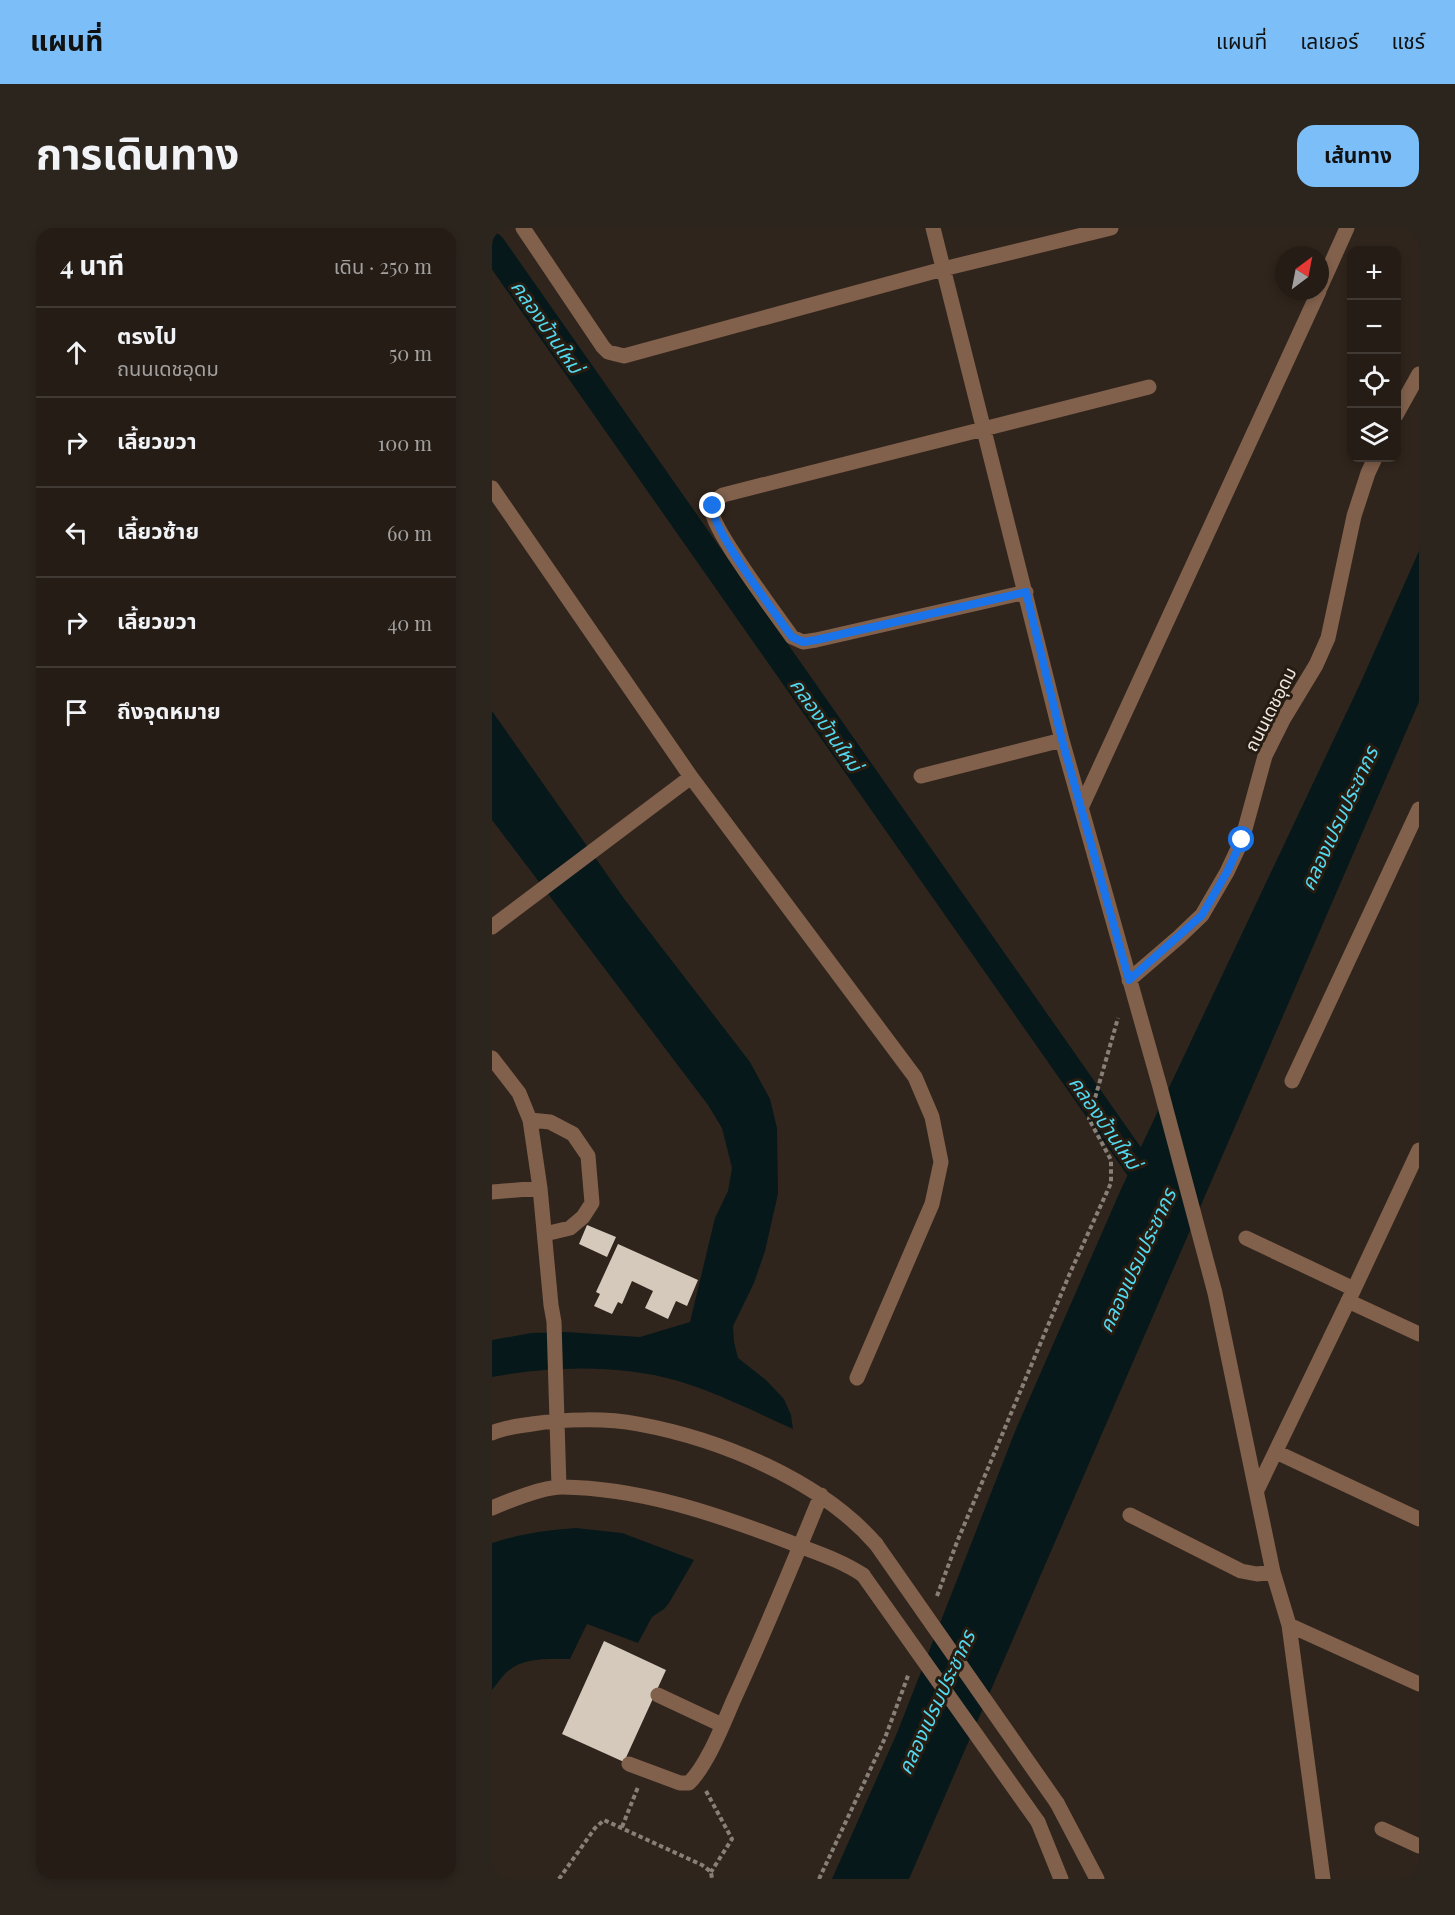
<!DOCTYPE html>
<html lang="th">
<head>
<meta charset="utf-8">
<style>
	:root { --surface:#241c15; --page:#2c251e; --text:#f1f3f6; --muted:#a3a1a0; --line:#413a34; --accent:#7bbef8 }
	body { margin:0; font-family:"Playfair Display","Noto Sans Thai",serif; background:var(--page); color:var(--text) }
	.controls { position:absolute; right:18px; top:18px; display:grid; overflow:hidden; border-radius:12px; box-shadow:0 3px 9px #0003 }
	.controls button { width:54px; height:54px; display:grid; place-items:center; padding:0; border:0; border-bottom:2px solid var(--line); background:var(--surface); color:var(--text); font:30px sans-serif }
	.compass { position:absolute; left:783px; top:18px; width:54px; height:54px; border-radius:50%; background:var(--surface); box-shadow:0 3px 9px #0003; rotate:32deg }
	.stop { position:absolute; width:18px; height:18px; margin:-14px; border:4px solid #1a73e8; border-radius:50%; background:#fff }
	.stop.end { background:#1a73e8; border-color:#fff; box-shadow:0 2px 6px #0008 }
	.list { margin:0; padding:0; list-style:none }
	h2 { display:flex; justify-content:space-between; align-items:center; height:78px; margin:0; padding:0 24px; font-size:26px }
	h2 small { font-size:20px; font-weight:400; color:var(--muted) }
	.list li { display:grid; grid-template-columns:39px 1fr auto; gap:18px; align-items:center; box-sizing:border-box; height:90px; padding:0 24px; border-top:2px solid var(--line) }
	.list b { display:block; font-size:22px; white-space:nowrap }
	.list p { margin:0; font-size:20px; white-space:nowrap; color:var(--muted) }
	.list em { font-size:20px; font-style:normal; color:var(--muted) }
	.icon { flex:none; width:33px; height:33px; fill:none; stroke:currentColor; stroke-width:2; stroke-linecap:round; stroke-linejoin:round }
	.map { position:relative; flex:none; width:927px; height:1651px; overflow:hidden; border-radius:18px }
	header { display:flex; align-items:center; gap:36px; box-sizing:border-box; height:84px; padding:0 30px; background:var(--accent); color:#111 }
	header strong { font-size:28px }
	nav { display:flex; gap:33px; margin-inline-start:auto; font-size:21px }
	.intro { display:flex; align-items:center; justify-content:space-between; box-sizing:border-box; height:144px; padding:0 36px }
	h1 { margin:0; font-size:42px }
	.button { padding:15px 27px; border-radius:18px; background:var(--accent); color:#111; font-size:21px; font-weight:700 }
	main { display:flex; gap:36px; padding:0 36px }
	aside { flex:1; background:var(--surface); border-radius:18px; box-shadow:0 3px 9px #0003 }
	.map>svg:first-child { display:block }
	.water { fill:#07181b }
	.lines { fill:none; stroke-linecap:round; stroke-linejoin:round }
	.canal { stroke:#07181b; stroke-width:27 }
	.building { fill:#d5c9bb }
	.path { stroke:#887f77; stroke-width:4; stroke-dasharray:4.5 3; stroke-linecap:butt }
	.minor { stroke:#81604c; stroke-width:15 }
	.minor-bridge { stroke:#81604c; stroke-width:15 }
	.route { stroke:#1a73e8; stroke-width:8 }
	.labels { text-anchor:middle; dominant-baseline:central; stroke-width:6; stroke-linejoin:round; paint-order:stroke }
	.street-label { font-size:18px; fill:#f0e9e3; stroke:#261c12 }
	.water-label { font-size:20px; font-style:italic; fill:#53d9ef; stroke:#261c12 }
</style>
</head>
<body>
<header>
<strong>แผนที่</strong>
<nav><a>แผนที่</a><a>เลเยอร์</a><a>แชร์</a></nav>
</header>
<div class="intro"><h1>การเดินทาง</h1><a class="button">เส้นทาง</a></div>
<main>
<aside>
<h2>4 นาที<small>เดิน · 250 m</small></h2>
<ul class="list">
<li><svg class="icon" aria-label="ahead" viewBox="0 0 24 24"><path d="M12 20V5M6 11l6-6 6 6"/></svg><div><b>ตรงไป</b><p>ถนนเดชอุดม</p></div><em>50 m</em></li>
<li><svg class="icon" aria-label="right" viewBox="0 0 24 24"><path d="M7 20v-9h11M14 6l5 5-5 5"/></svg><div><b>เลี้ยวขวา</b></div><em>100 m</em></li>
<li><svg class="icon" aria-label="left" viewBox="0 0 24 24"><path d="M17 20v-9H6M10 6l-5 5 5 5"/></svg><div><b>เลี้ยวซ้าย</b></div><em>60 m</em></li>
<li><svg class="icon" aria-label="right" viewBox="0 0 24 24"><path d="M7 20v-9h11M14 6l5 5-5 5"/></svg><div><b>เลี้ยวขวา</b></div><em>40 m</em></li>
<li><svg class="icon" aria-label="arrive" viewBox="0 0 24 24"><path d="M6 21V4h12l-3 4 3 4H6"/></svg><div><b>ถึงจุดหมาย</b></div></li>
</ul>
</aside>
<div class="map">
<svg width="927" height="1651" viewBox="0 0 927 1651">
	<rect width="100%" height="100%" fill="#30251c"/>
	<path class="water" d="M927,323V474L417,1651H340L405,1505L524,1201L630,959L868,456Z
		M0,483L133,672L258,834L278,871L285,900L286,966L273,1023L262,1055L241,1098L242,1114L246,1130L274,1152L292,1171L299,1187L301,1201C263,1184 226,1165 186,1153C128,1136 60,1138 0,1149V1112L39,1105L74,1104L148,1109L198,1094L223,990L236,963L240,940L230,900L216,877L0,592Z
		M84,1300L130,1305L202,1332L177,1375L172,1381L160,1389L146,1415L95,1396L78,1431C57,1431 32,1429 16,1443C10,1448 5,1456 0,1462V1315C28,1306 54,1302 84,1300Z"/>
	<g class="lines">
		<path class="canal" d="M0,18L663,963"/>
	</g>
	<path class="building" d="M95,997L124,1009L115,1029L87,1016Z
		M126,1016L206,1052L195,1078L184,1073L176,1091L153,1080L161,1063L140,1053L130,1076L126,1074L120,1086L102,1078L108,1066L104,1064Z
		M112,1413L174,1442L132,1534L70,1506Z"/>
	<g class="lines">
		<path class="path" d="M445,1368L465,1314L578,1045L619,955V932L597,891L626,790
			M214,1563L240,1611L219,1644
			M130,1599L146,1559
			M67,1651L103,1600L112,1592L210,1637L219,1644L220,1651
			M327,1651L393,1510L417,1445"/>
		<path class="minor" d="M31,0L111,119L116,124L132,128L451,41L619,0
			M441,0L570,512L668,859L723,1065L781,1344L797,1397L831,1651
			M828,60L855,0
			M904,187L927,146
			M0,260L199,549L423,849L440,889L449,934L440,976L365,1150
			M534,364L324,412L311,414L300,409C286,389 219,300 220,282C220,276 226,270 231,267L657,159
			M429,548L570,512
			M589,580L827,63
			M0,699L199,549
			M637,752L687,709L710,687L735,644L750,612L773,528L792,490L824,437L836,410L862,288L876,245L883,230
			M0,830L27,865L38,892L48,960L59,1077L62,1094L67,1259
			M800,853L927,581
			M38,892L58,894L81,906L96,928L100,975L91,989L78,1000L53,1006
			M0,964L48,960
			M754,1010L862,1061
			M856,1073L927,1106
			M0,1205C13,1199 27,1198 40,1196C71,1191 115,1190 146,1196C228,1211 328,1252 384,1316
			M784,1224L927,1291
			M765,1262L862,1061L927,922
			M0,1280C19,1272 50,1259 70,1259C147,1260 221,1285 292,1312C319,1323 347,1331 371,1347
			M638,1287L749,1343L765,1346L781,1344
			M797,1397L927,1456
			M166,1467L230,1497
			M137,1536L188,1555H197C216,1536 231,1496 242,1471C273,1403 301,1336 329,1267
			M565,1575L605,1651
			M546,1594L569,1651
			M890,1601L927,1618"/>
		<path class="minor-bridge" d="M384,1316L565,1575
			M371,1347L546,1594"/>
	</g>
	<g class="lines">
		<path class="route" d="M221,278C216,297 285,388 300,409L311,414L324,412L534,364L570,512L637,752L710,687L735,644L750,612"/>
	</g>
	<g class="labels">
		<g class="street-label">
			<text transform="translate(778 481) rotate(-63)">ถนนเดชอุดม</text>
		</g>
		<g class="water-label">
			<text transform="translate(56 98) rotate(55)">คลองบ้านใหม่</text>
			<text transform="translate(335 496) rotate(55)">คลองบ้านใหม่</text>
			<text transform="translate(846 590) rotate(-65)">คลองเปรมประชากร</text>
			<text transform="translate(614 894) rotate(55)">คลองบ้านใหม่</text>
			<text transform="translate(644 1032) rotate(-65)">คลองเปรมประชากร</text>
			<text transform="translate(443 1474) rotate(-65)">คลองเปรมประชากร</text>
		</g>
	</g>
</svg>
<div class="controls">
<button>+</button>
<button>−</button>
<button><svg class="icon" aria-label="locate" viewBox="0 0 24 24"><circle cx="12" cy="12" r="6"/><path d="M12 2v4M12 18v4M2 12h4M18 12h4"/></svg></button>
<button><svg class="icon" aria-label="layers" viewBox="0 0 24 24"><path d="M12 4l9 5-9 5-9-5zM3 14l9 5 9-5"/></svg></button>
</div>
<svg class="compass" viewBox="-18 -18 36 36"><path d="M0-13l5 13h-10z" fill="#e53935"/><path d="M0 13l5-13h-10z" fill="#a3a1a0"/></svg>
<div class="stop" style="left:750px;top:612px"></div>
<div class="stop end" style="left:221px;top:278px"></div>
</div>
</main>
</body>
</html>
